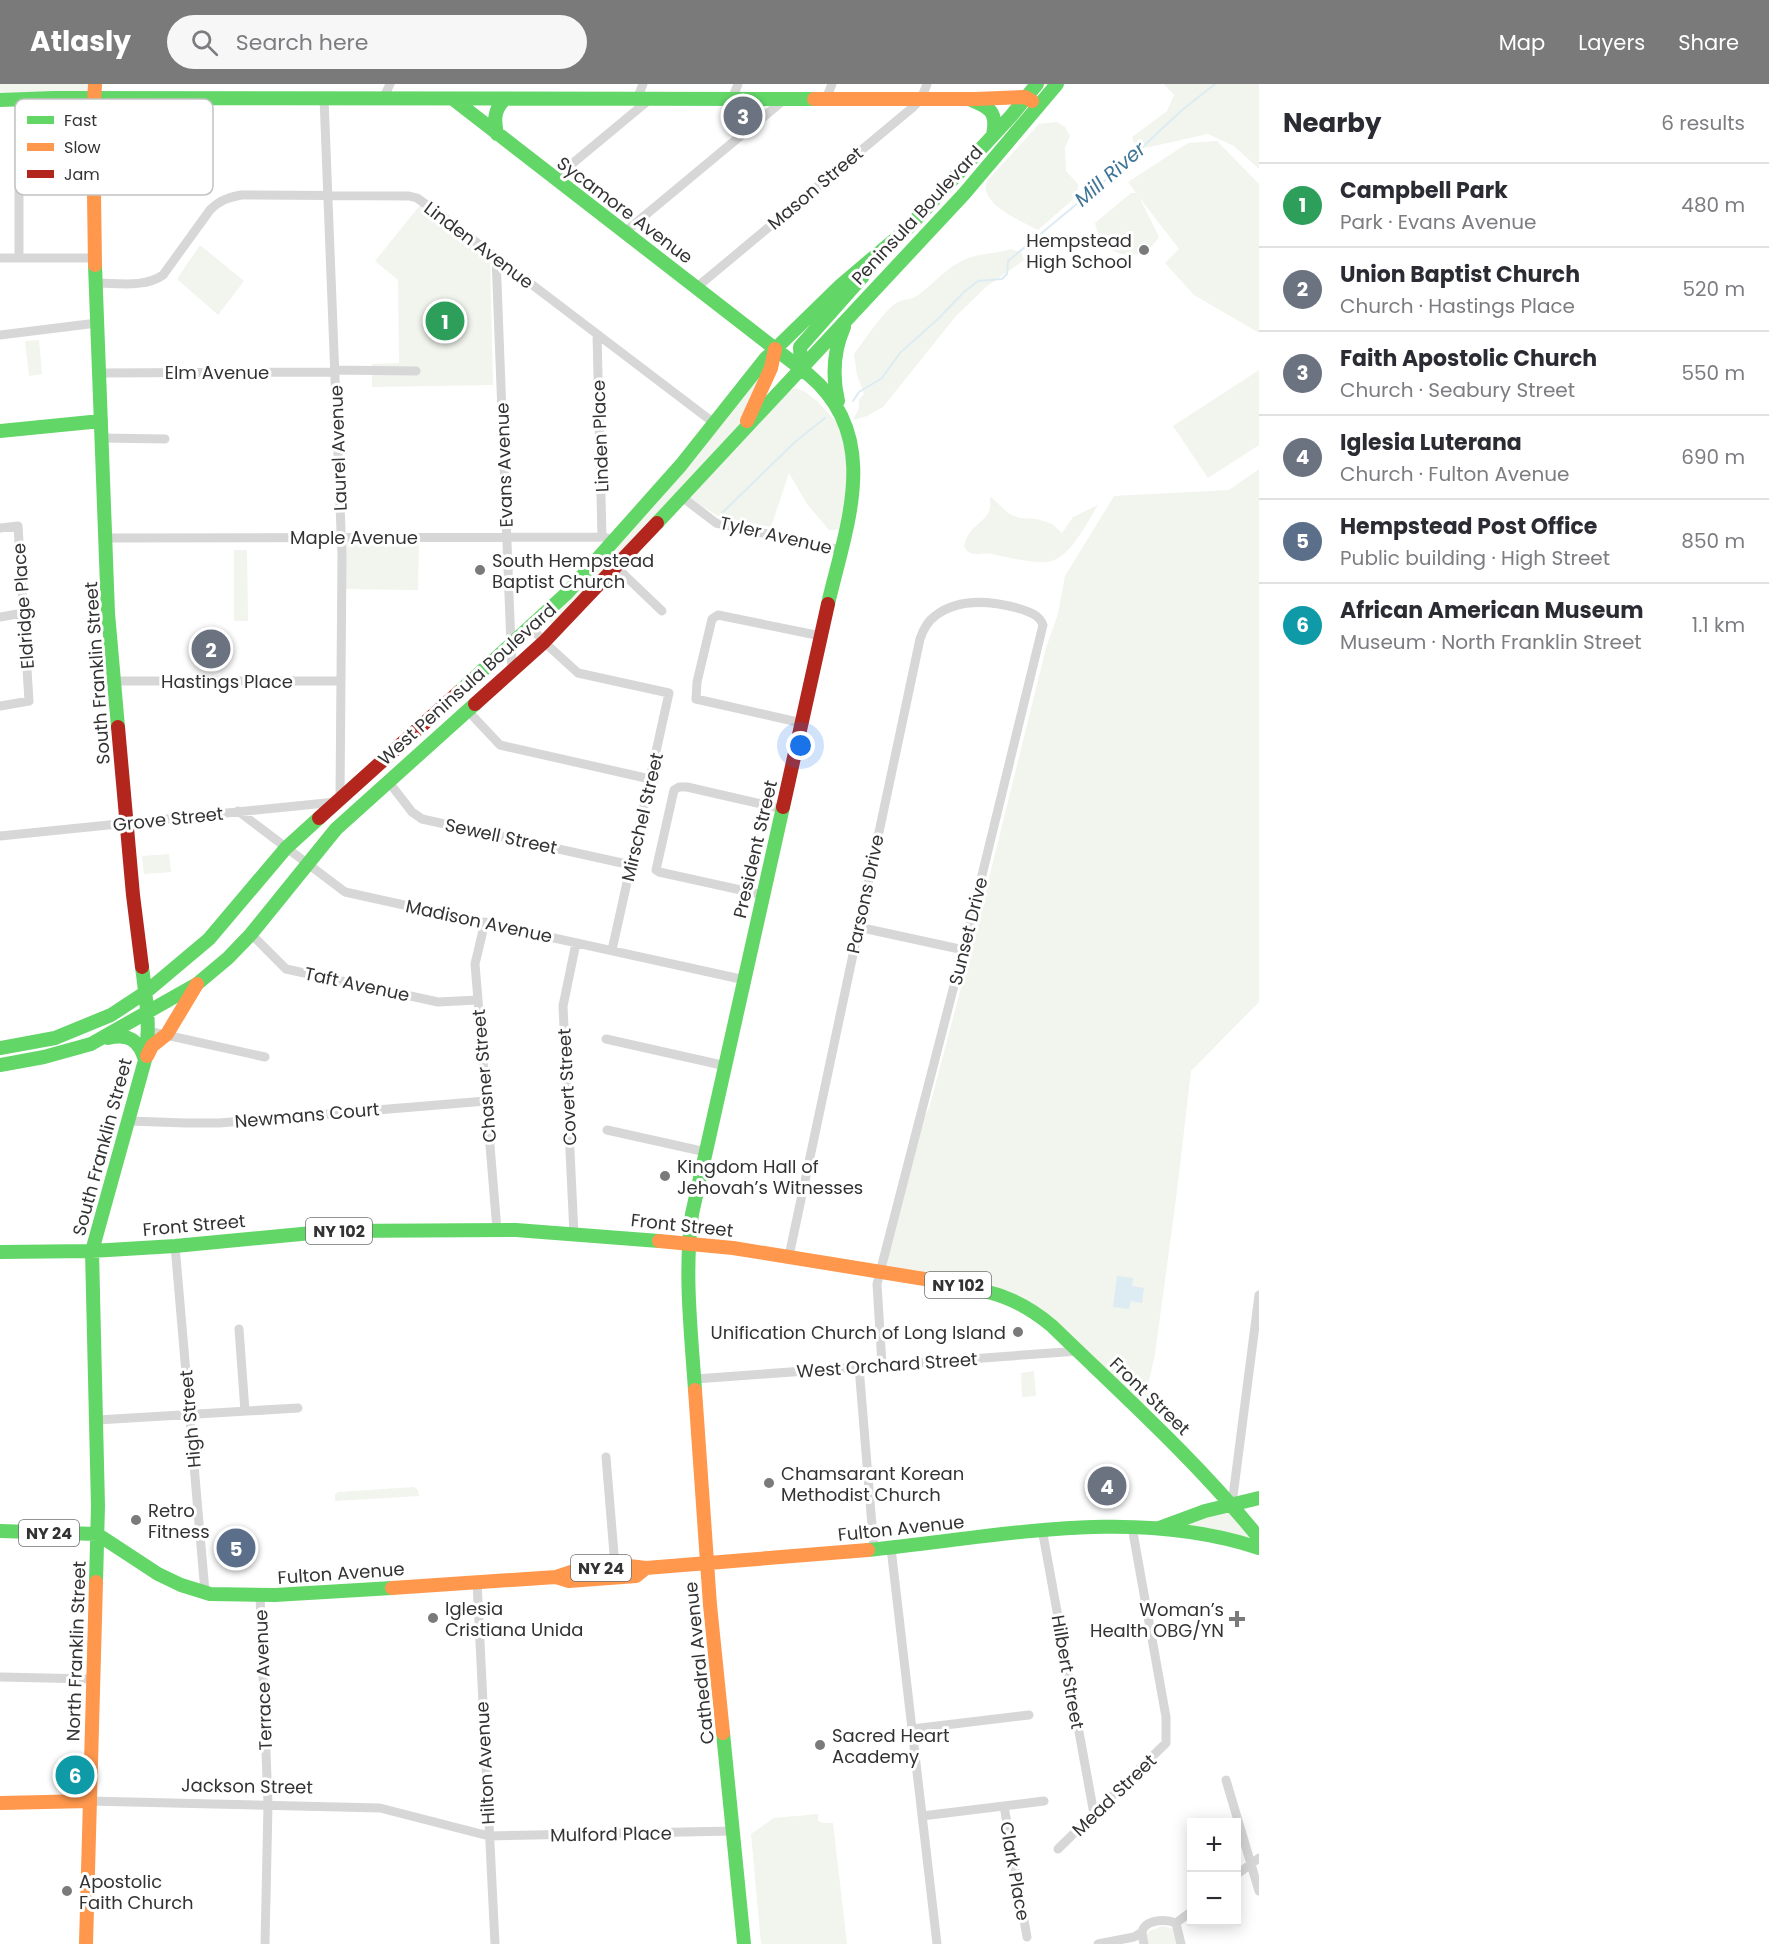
<!DOCTYPE html>
<html lang="en">
<head>
<meta charset="utf-8">
<style>
	:root { --surface:#fff; --page:#f7f7f7; --text:#2b2b33; --muted:#7c7c81; --line:#e1e1e2; --accent:#7a7a7a }
	body { margin:0; font-family:Poppins,sans-serif; background:var(--page); color:var(--text) }
	.controls { position:absolute; right:18px; bottom:18px; display:grid; overflow:hidden; border-radius:0px; box-shadow:0 3px 15px #0003 }
	.controls button { width:54px; height:54px; display:grid; place-items:center; padding:0; border:0; border-bottom:2px solid var(--line); background:var(--surface); color:var(--text); font:30px sans-serif }
	.you { position:absolute; left:801px; top:662px; width:21px; height:21px; margin:-15px; border:4px solid #fff; border-radius:50%; background:#1a73e8; box-shadow:0 0 0 9px #1a73e833 }
	.badge { display:grid; place-items:center; width:39px; height:39px; border-radius:50%; background:var(--accent); color:#fff; font-size:20px; font-weight:700 }
	.pin { position:absolute; translate:-50% -50%; border:3px solid #fff; box-shadow:0 2px 6px #0006 }
	.list { margin:0; padding:0; list-style:none }
	h2 { display:flex; justify-content:space-between; align-items:center; height:78px; margin:0; padding:0 24px; font-size:26px }
	h2 small { font-size:20px; font-weight:400; color:var(--muted) }
	.list li { display:grid; grid-template-columns:39px 1fr auto; gap:18px; align-items:center; box-sizing:border-box; height:84px; padding:0 24px; border-top:2px solid var(--line) }
	.list b { display:block; font-size:22px; white-space:nowrap }
	.list p { margin:0; font-size:20px; white-space:nowrap; color:var(--muted) }
	.list em { font-size:20px; font-style:normal; color:var(--muted) }
	.icon { flex:none; width:33px; height:33px; fill:none; stroke:currentColor; stroke-width:2; stroke-linecap:round; stroke-linejoin:round }
	.map { position:relative; flex:none; width:1259px; height:1860px; overflow:hidden }
	header { display:flex; align-items:center; gap:36px; box-sizing:border-box; height:84px; padding:0 30px; background:var(--accent); color:#fff }
	header strong { font-size:28px }
	nav { display:flex; gap:33px; margin-inline-start:auto; font-size:21px }
	.search { width:420px; height:54px; background:var(--page); display:flex; align-items:center; gap:15px; box-sizing:border-box; padding:0 21px; border-radius:33px; color:var(--muted); font-size:22px }
	main { display:flex }
	aside { flex:1; background:var(--surface) }
	.map>svg:first-child { display:block }
	.green { fill:#f1f5ed }
	.water { fill:#ddebf3 }
	.lines { fill:none; stroke-linecap:round; stroke-linejoin:round }
	.stream { stroke:#ddebf3; stroke-width:2 }
	.street { stroke:#d7d7d7; stroke-width:9 }
	.fast { stroke:#63d668; stroke-width:14 }
	.slow { stroke:#ff974d; stroke-width:14 }
	.jam { stroke:#b3261e; stroke-width:14 }
	.poi-dot { fill:#7a7a7a; stroke:#fff; stroke-width:2 }
	.labels { text-anchor:middle; dominant-baseline:central; stroke-width:6; stroke-linejoin:round; paint-order:stroke }
	.shield { fill:#fff; stroke:#707070; stroke-width:1.5 }
	.shield-label { font-size:16px; font-weight:bold; fill:#333 }
	.street-label { font-size:18px; fill:#333; stroke:#fff }
	.poi-label { font-size:18px; fill:#333; stroke:#fff; text-anchor:start }
	.water-label { font-size:20px; font-style:italic; fill:#3f7597; stroke:#fff }
	.key { fill:#fff; stroke:#c2c2c2; stroke-width:1.5 }
	.key-label { font-size:16px; fill:#333 }
</style>
</head>
<body>
<header>
<strong>Atlasly</strong>
<div class="search"><svg class="icon" aria-label="search" viewBox="0 0 24 24"><circle cx="10" cy="10" r="6"/><path d="M15 15l6 6"/></svg>Search here</div>
<nav><a>Map</a><a>Layers</a><a>Share</a></nav>
</header>
<main>
<div class="map">
<svg width="1259" height="1860" viewBox="0 0 1259 1860">
	<rect width="100%" height="100%" fill="#fff"/>
	<path class="green" d="M0,0H95L94,14L0,16Z
		M1164,0H1259V85L1234,62L1208,50L1136,66L1132,53L1167,27L1174,11Z
		M1057,38L1065,43L1070,52L1065,64L1066,87L1078,100L1077,112L1038,146C1023,138 989,124 986,106C985,103 986,100 987,97L1039,40Z
		M1217,57L1259,100V249L1194,211L1165,179L1179,165L1139,113L1159,153C1156,157 1153,161 1150,164C1138,175 1116,172 1105,161C1099,155 1097,147 1095,139L1131,109H1136L1128,98L1188,59Z
		M421,120L490,175L493,301L372,303V280L399,279L398,196L375,177Z
		M200,161L244,197L218,231L177,195Z
		M1011,165L1022,169L1024,176L986,203L956,232L883,323L867,332L853,336L859,324V316L864,310L857,291L854,270C865,256 882,229 896,219C902,215 911,216 917,212C935,199 945,184 966,175C980,169 996,170 1011,165Z
		M39,256L42,290L29,292L25,257Z
		M766,282L741,339L552,541L549,537L575,510Z
		M1259,286V361L1208,394L1173,342Z
		M795,304L804,307L817,317L846,348L853,385L841,442L835,446H829L807,420L789,389L771,443L718,432L687,413L788,307Z
		M1259,385V918L1191,987L1176,1115L1155,1270L1142,1328L1038,1227L884,1185L924,1032L929,1025L975,851L1046,564L1058,530L1065,492L1114,412L1229,406Z
		M990,412L1009,430L1020,434L1037,435L1052,440L1062,449L1073,433L1098,421C1088,437 1071,472 1052,477C1037,481 1007,473 992,470C980,468 970,475 964,462C969,441 985,439 989,427C991,423 990,417 990,412Z
		M343,454L419,455L418,506L343,505Z
		M234,466H247L248,537H234Z
		M169,770L171,788L144,790L142,772Z
		M1034,1287L1036,1312L1022,1313L1021,1289Z
		M414,1403L418,1406L419,1412L335,1417V1411L338,1408Z
		M1229,1424L1255,1458L1181,1441Z
		M818,1730V1737L824,1739H833L847,1860H761L751,1750L774,1734Z
		M1163,1842L1174,1845L1177,1860H1148L1146,1853L1149,1847Z"/>
	<path class="water" d="M1117,1192L1133,1194L1132,1202L1144,1204L1142,1219L1131,1217L1129,1225L1113,1223Z"/>
	<g class="lines">
		<path class="stream" d="M853,317L859,308L882,294L900,269L939,234L964,208L978,197L1002,195L1007,190L1008,177L1120,84L1181,27L1215,0
			M722,429L795,358L825,334"/>
		<path class="street" d="M324,14L342,472L340,715
			M19,15V174
			M383,15L390,0
			M637,15L643,0
			M732,15L738,0
			M826,15L832,0
			M555,94L650,15
			M625,148L785,15
			M496,173L512,588
			M0,174H95
			M96,199C117,199 145,204 163,191L210,126C220,116 227,114 241,111L409,112L417,114L434,126L714,339
			M697,203L912,24L921,15L927,0
			M0,251L97,239
			M597,251L602,453
			M335,286L416,287
			M99,289L335,288
			M102,354L165,355
			M682,413L716,439L841,466
			M0,444L18,442L29,617L0,622
			M106,454L602,453L616,456
			M615,482L662,527
			M0,533L23,529
			M531,543L544,558L578,589L669,609L612,866
			M114,597H341
			M468,627L500,661L650,695
			M802,639L696,615L697,598L712,535L718,531L821,552
			M388,697L412,728L422,735L631,781
			M238,727L345,808L745,896
			M0,752L336,718
			M764,811L659,788L656,786L674,706L679,703H687L783,725
			M485,838L475,880L497,1146
			M858,843L964,866
			M251,850L286,885L438,918L478,916
			M148,947L265,973
			M606,955L726,982
			M128,1037L186,1039H219L486,1017
			M607,1046L706,1068
			M574,1150L563,922L576,859
			M175,1162L205,1508
			M789,1172L920,555C923,546 928,537 935,532C958,514 991,517 1017,524C1027,527 1039,530 1043,541L973,828L877,1200L882,1281
			M239,1245L245,1327
			M859,1283L874,1466
			M695,1295L1079,1267
			M97,1336L298,1324
			M606,1373L615,1482
			M1232,1420L1259,1211
			M1042,1445L1094,1730
			M891,1464L937,1860
			M477,1498L495,1860
			M260,1512L268,1720L265,1860
			M0,1593L93,1595
			M912,1645L1029,1631
			M1226,1696L1259,1807
			M89,1717L380,1724L489,1752L734,1747
			M1004,1722L1027,1853
			M922,1732L1044,1717
			M1058,1765L1166,1659V1633L1132,1443
			M1236,1791L1259,1774
			M1176,1839L1192,1827
			M1098,1860L1134,1853L1142,1848
			M1144,1860C1143,1855 1141,1849 1143,1845C1149,1835 1167,1835 1176,1839L1181,1860"/>
		<path class="fast" d="M453,15L809,291C883,353 846,442 828,520
			M969,15C989,23 998,27 993,51
			M0,16L54,14L814,15
			M497,50C494,36 494,26 504,16
			M95,181L108,529L118,643
			M801,285L800,263L863,192
			M838,317C832,291 833,268 844,243
			M0,347L101,337
			M657,439L964,110L1057,0
			M459,608L567,509L681,381L765,275L841,201L906,146L1011,32L1037,0
			M108,954C128,949 139,956 145,976
			M0,964L55,954L111,931L146,908L209,855L286,764L319,734
			M0,981L44,973L91,960L197,900L228,874L251,850L336,745L475,620
			M0,1168L92,1167L175,1162L333,1147L516,1146L659,1157
			M937,1197C985,1207 1013,1209 1052,1242C1123,1311 1197,1377 1259,1454
			M695,1306C691,1247 684,1188 692,1130L783,723
			M1159,1444L1205,1427L1259,1414
			M0,1447L97,1450L158,1490L181,1501L210,1510L275,1511L392,1504
			M868,1466C999,1453 1131,1422 1259,1464
			M96,1498L98,1422L92,1167L145,976C151,944 146,914 142,883
			M723,1649L744,1860"/>
		<path class="slow" d="M95,0L93,38L95,181
			M814,15H976L1025,13L1032,17
			M747,337L771,284L775,265
			M147,972L152,962L167,950L197,900
			M659,1157L733,1164L937,1197
			M695,1306L710,1521L723,1649
			M556,1493C584,1482 616,1479 646,1484L868,1466
			M392,1504L556,1493L569,1497L636,1492L646,1484
			M0,1719L89,1717
			M86,1860L96,1498"/>
		<path class="jam" d="M475,620L544,558L657,439
			M118,643L133,811L142,883
			M783,723L828,520
			M319,734L459,608"/>
	</g>
	<g class="poi-dot">
		<circle cx="1144" cy="166" r="6"/>
		<circle cx="480" cy="486" r="6"/>
		<circle cx="665" cy="1092" r="6"/>
		<circle cx="1018" cy="1248" r="6"/>
		<circle cx="769" cy="1399" r="6"/>
		<circle cx="136" cy="1436" r="6"/>
		<circle cx="433" cy="1534" r="6"/>
		<path d="M1234 1526h6v6h6v6h-6v6h-6v-6h-6v-6h6z"/>
		<circle cx="820" cy="1661" r="6"/>
		<circle cx="67" cy="1807" r="6"/>
	</g>
	<g class="labels">
		<g class="shield">
			<rect x="306" y="1134" width="66" height="26" rx="4.5"/>
			<rect x="925" y="1188" width="66" height="26" rx="4.5"/>
			<rect x="19" y="1436" width="60" height="26" rx="4.5"/>
			<rect x="571" y="1471" width="60" height="26" rx="4.5"/>
		</g>
		<g class="shield-label">
			<text x="339" y="1147">NY 102</text>
			<text x="958" y="1201">NY 102</text>
			<text x="49" y="1449">NY 24</text>
			<text x="601" y="1484">NY 24</text>
		</g>
		<g class="street-label">
			<text transform="translate(815 104) rotate(-40)">Mason Street</text>
			<text transform="translate(625 126) rotate(37)">Sycamore Avenue</text>
			<text transform="translate(917 131) rotate(-47)">Peninsula Boulevard</text>
			<text transform="translate(479 161) rotate(37)">Linden Avenue</text>
			<text x="217" y="288">Elm Avenue</text>
			<text transform="translate(600 352) rotate(-92)">Linden Place</text>
			<text transform="translate(338 364) rotate(-92)">Laurel Avenue</text>
			<text transform="translate(504 381) rotate(-92)">Evans Avenue</text>
			<text transform="translate(776 451) rotate(13)">Tyler Avenue</text>
			<text x="354" y="453">Maple Avenue</text>
			<text transform="translate(23 522) rotate(-94)">Eldridge Place</text>
			<text transform="translate(97 589) rotate(-94)">South Franklin Street</text>
			<text x="227" y="597">Hastings Place</text>
			<text transform="translate(467 600) rotate(-42)">West Peninsula Boulevard</text>
			<text transform="translate(642 733) rotate(-77)">Mirschel Street</text>
			<text transform="translate(168 735) rotate(-6)">Grove Street</text>
			<text transform="translate(501 752) rotate(12)">Sewell Street</text>
			<text transform="translate(755 765) rotate(-77)">President Street</text>
			<text transform="translate(865 810) rotate(-78)">Parsons Drive</text>
			<text transform="translate(479 837) rotate(12)">Madison Avenue</text>
			<text transform="translate(968 847) rotate(-76)">Sunset Drive</text>
			<text transform="translate(357 900) rotate(12)">Taft Avenue</text>
			<text transform="translate(484 992) rotate(-95)">Chasner Street</text>
			<text transform="translate(567 1003) rotate(-93)">Covert Street</text>
			<text transform="translate(307 1031) rotate(-5)">Newmans Court</text>
			<text transform="translate(102 1063) rotate(-75)">South Franklin Street</text>
			<text transform="translate(194 1141) rotate(-5)">Front Street</text>
			<text transform="translate(682 1141) rotate(6)">Front Street</text>
			<text transform="translate(887 1281) rotate(-4)">West Orchard Street</text>
			<text transform="translate(1150 1312) rotate(44)">Front Street</text>
			<text transform="translate(190 1335) rotate(-95)">High Street</text>
			<text transform="translate(901 1444) rotate(-6)">Fulton Avenue</text>
			<text transform="translate(341 1489) rotate(-4)">Fulton Avenue</text>
			<text transform="translate(76 1567) rotate(-88)">North Franklin Street</text>
			<text transform="translate(699 1579) rotate(-96)">Cathedral Avenue</text>
			<text transform="translate(1068 1588) rotate(80)">Hilbert Street</text>
			<text transform="translate(263 1596) rotate(-92)">Terrace Avenue</text>
			<text transform="translate(485 1679) rotate(-93)">Hilton Avenue</text>
			<text transform="translate(247 1702) rotate(1)">Jackson Street</text>
			<text transform="translate(1114 1711) rotate(-44)">Mead Street</text>
			<text transform="translate(611 1750) rotate(-1)">Mulford Place</text>
			<text transform="translate(1015 1787) rotate(80)">Clark Place</text>
		</g>
		<g class="poi-label">
			<text x="1132" y="156" text-anchor="end">Hempstead<tspan x="1132" dy="21">High School</tspan></text>
			<text x="492" y="476">South Hempstead<tspan x="492" dy="21">Baptist Church</tspan></text>
			<text x="677" y="1082">Kingdom Hall of<tspan x="677" dy="21">Jehovah’s Witnesses</tspan></text>
			<text x="1006" y="1248" text-anchor="end">Unification Church of Long Island</text>
			<text x="781" y="1389">Chamsarant Korean<tspan x="781" dy="21">Methodist Church</tspan></text>
			<text x="148" y="1426">Retro<tspan x="148" dy="21">Fitness</tspan></text>
			<text x="445" y="1524">Iglesia<tspan x="445" dy="21">Cristiana Unida</tspan></text>
			<text x="1224" y="1525" text-anchor="end">Woman’s<tspan x="1224" dy="21">Health OBG/YN</tspan></text>
			<text x="832" y="1651">Sacred Heart<tspan x="832" dy="21">Academy</tspan></text>
			<text x="79" y="1797">Apostolic<tspan x="79" dy="21">Faith Church</tspan></text>
		</g>
		<g class="water-label">
			<text transform="translate(1110 90) rotate(-41)">Mill River</text>
		</g>
	</g>
	<rect x="15" y="15" width="198" height="96" rx="9" class="key"/>
	<rect x="27" y="32" width="27" height="8" fill="#63d668"/>
	<rect x="27" y="59" width="27" height="8" fill="#ff974d"/>
	<rect x="27" y="86" width="27" height="8" fill="#b3261e"/>
	<g class="key-label">
		<text x="64" y="42">Fast</text>
		<text x="64" y="69">Slow</text>
		<text x="64" y="96">Jam</text>
	</g>
</svg>
<div class="controls">
<button>+</button>
<button>−</button>
</div>
<div class="you"></div>
<div class="pin badge" style="left:445px;top:237px;background:#2e9e5b">1</div>
<div class="pin badge" style="left:211px;top:565px;background:#6b7280">2</div>
<div class="pin badge" style="left:743px;top:32px;background:#6b7280">3</div>
<div class="pin badge" style="left:1107px;top:1402px;background:#6b7280">4</div>
<div class="pin badge" style="left:236px;top:1464px;background:#5c6f8a">5</div>
<div class="pin badge" style="left:75px;top:1691px;background:#0f9aa8">6</div>
</div>
<aside>
<h2>Nearby<small>6 results</small></h2>
<ul class="list">
<li><span class="badge" style="background:#2e9e5b">1</span><div><b>Campbell Park</b><p>Park · Evans Avenue</p></div><em>480 m</em></li>
<li><span class="badge" style="background:#6b7280">2</span><div><b>Union Baptist Church</b><p>Church · Hastings Place</p></div><em>520 m</em></li>
<li><span class="badge" style="background:#6b7280">3</span><div><b>Faith Apostolic Church</b><p>Church · Seabury Street</p></div><em>550 m</em></li>
<li><span class="badge" style="background:#6b7280">4</span><div><b>Iglesia Luterana</b><p>Church · Fulton Avenue</p></div><em>690 m</em></li>
<li><span class="badge" style="background:#5c6f8a">5</span><div><b>Hempstead Post Office</b><p>Public building · High Street</p></div><em>850 m</em></li>
<li><span class="badge" style="background:#0f9aa8">6</span><div><b>African American Museum</b><p>Museum · North Franklin Street</p></div><em>1.1 km</em></li>
</ul>
</aside>
</main>
</body>
</html>
